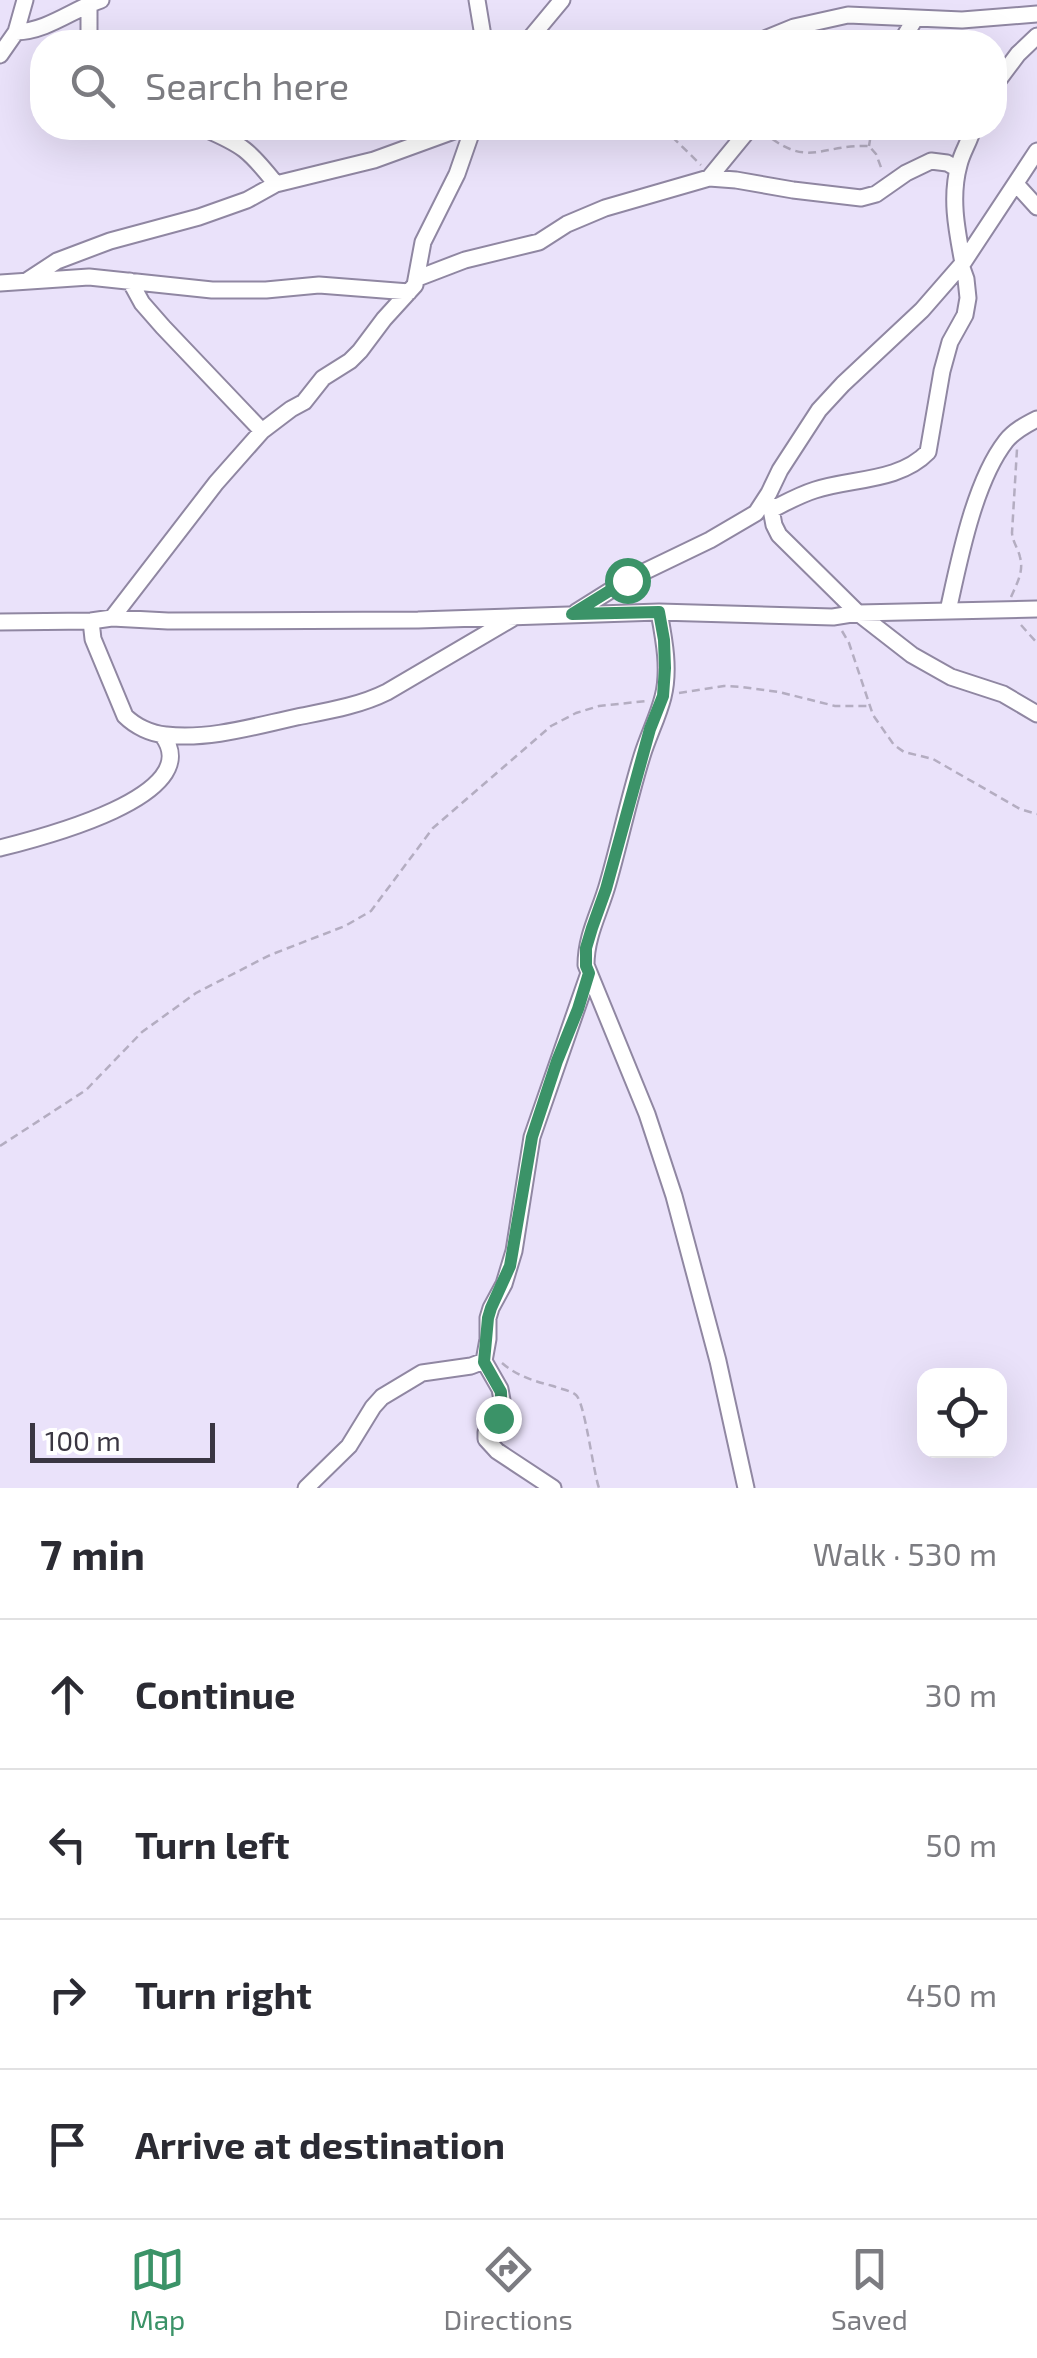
<!DOCTYPE html>
<html lang="en">
<head>
<meta charset="utf-8">
<style>
	:root { --surface:#fff; --page:#f2f2f3; --text:#2b2b33; --muted:#7c7c81; --line:#e1e1e2; --accent:#3b9368 }
	body { margin:0; font-family:"Exo 2",sans-serif; background:var(--page); color:var(--text) }
	.controls { position:absolute; right:30px; bottom:30px; display:grid; overflow:hidden; border-radius:20px; box-shadow:0 10px 40px #0002 }
	.controls button { width:90px; height:90px; display:grid; place-items:center; padding:0; border:0; border-bottom:2px solid var(--line); background:var(--surface); color:var(--text); font:50px sans-serif }
	.scale { position:absolute; left:30px; bottom:25px; width:185px; box-sizing:border-box; padding-left:10px; border:5px solid #3a3642; border-top:0; font-size:28px; line-height:35px; white-space:nowrap; color:#3a3642; -webkit-text-stroke:8px #fff; paint-order:stroke }
	.stop { position:absolute; width:30px; height:30px; margin:-22px; border:8px solid #3b9368; border-radius:50%; background:#fff }
	.stop.end { background:#3b9368; border-color:#fff; box-shadow:0 2px 10px #0008 }
	.list { margin:0; padding:0; list-style:none }
	h2 { display:flex; justify-content:space-between; align-items:center; height:130px; margin:0; padding:0 40px; font-size:42px }
	h2 small { font-size:32px; font-weight:400; color:var(--muted) }
	.list li { display:grid; grid-template-columns:65px 1fr auto; gap:30px; align-items:center; box-sizing:border-box; height:150px; padding:0 40px; border-top:2px solid var(--line) }
	.list b { display:block; font-size:38px; white-space:nowrap }
	.list em { font-size:32px; font-style:normal; color:var(--muted) }
	.icon { flex:none; width:55px; height:55px; fill:none; stroke:currentColor; stroke-width:2; stroke-linecap:round; stroke-linejoin:round }
	.map { position:relative; flex:none; width:1037px; height:1488px; overflow:hidden }
	.search { position:absolute; background:var(--surface); box-shadow:0 10px 40px #0002; left:30px; right:30px; top:30px; height:110px; display:flex; align-items:center; gap:25px; box-sizing:border-box; padding:0 35px; border-radius:40px; color:var(--muted); font-size:38px }
	.sheet { height:730px; background:var(--surface) }
	nav { display:flex; justify-content:space-around; align-items:center; box-sizing:border-box; height:140px; border-top:2px solid var(--line); background:var(--surface); font-size:28px; color:var(--muted) }
	nav a { display:grid; justify-items:center; gap:5px }
	nav .on { color:var(--accent) }
	.map>svg:first-child { display:block }
	.lines { fill:none; stroke-linecap:round; stroke-linejoin:round }
	.minor-casing { stroke:#9087a2; stroke-width:19 }
	.path { stroke:#b4adc1; stroke-width:2.5; stroke-dasharray:8 5; stroke-linecap:butt }
	.minor { stroke:#fff; stroke-width:15 }
	.route { stroke:#3b9368; stroke-width:12 }
</style>
</head>
<body>
<div class="map">
<svg width="1037" height="1488" viewBox="0 0 1037 1488">
	<rect width="100%" height="100%" fill="#eae2fa"/>
	<g class="lines">
		<defs>
			<path id="minor" d="M477,0L484,42
				M89,4V34L91,42
				M16,32C48,31 73,9 101,0
				M527,42L562,0
				M757,42L794,27L848,15L962,20L1037,14
				M901,42L915,19
				M0,55L16,32L25,0
				M994,86L1018,54L1037,36
				M203,128C243,145 249,150 276,184
				M709,178L750,128
				M1016,184L1037,207
				M963,263C957,231 950,198 959,165C962,152 970,141 973,128
				M418,278L465,260L539,242L567,224L605,208L709,178L736,180L793,190L861,198L876,194L906,173L931,161L947,163L958,169
				M28,280L57,261L110,241L199,217L247,200L276,184L374,160L462,128
				M130,281L142,303L163,327L262,431
				M0,283L89,277L212,290H266L319,285L409,292
				M770,504L774,525L779,535L858,613L912,655L951,677L1003,694L1037,714
				M771,510C785,503 799,495 815,490C851,478 899,482 928,452L942,371L950,342L965,315L968,298L966,279L961,265
				M948,611C959,561 974,482 1006,441C1014,431 1025,425 1037,419
				M576,612L627,580L710,540L756,513L769,493L780,470L819,410L843,384L922,310L963,263L1037,151
				M659,612C664,639 670,670 663,697C658,717 648,736 642,756C629,798 620,841 608,883C600,912 586,935 586,965L647,1114L674,1196L718,1361L746,1488
				M112,618L216,483L262,431L291,409L304,402L323,378L350,361L360,351L384,319L415,285L423,242L457,174L473,128
				M91,621L93,639L125,716C135,726 151,734 166,735C210,740 255,726 297,717C327,711 359,706 387,692L513,618
				M0,622L91,621L112,618L168,621L418,620L659,612L833,617L858,613L1037,609
				M0,848C36,839 210,796 162,735
				M306,1488L349,1446L373,1407L382,1397L422,1373L471,1366L484,1361
				M553,1488L497,1451L486,1439V1432L497,1418L502,1400L500,1389L484,1361L488,1339V1318L491,1308L504,1284L514,1251L532,1137L589,973"/>
		</defs>
		<use href="#minor" class="minor-casing"/>
		<path class="path" d="M663,128L701,165
			M762,131C808,170 820,144 869,146L876,154L882,170
			M869,146L872,128
			M1011,597C1017,583 1024,572 1020,557C1018,548 1013,543 1012,533L1017,449
			M1021,625L1037,643
			M842,631L849,643L873,715L894,745L904,752L933,759L1020,809L1037,814
			M679,693L724,686L742,687L779,692L835,706H869
			M0,1146L86,1090L142,1032L196,993L270,955L345,926L371,911L433,828L551,726L576,713L599,706L647,701
			M502,1363C517,1376 534,1381 553,1386C560,1389 570,1390 576,1395C585,1403 593,1471 599,1488"/>
		<use href="#minor" class="minor"/>
	</g>
	<g class="lines">
		<path class="route" d="M498,1418L501,1408V1392L484,1362L488,1318L491,1308L510,1266L532,1137L557,1061L578,1009L589,973L586,966V948L592,928L606,889L650,729L663,696L665,668L664,640L659,612L572,614L627,580"/>
	</g>
</svg>
<div class="controls">
<button><svg class="icon" aria-label="locate" viewBox="0 0 24 24"><circle cx="12" cy="12" r="6"/><path d="M12 2v4M12 18v4M2 12h4M18 12h4"/></svg></button>
</div>
<div class="scale">100 m</div>
<div class="stop" style="left:627px;top:580px"></div>
<div class="stop end" style="left:498px;top:1418px"></div>
<div class="search"><svg class="icon" aria-label="search" viewBox="0 0 24 24"><circle cx="10" cy="10" r="6"/><path d="M15 15l6 6"/></svg>Search here</div>
</div>
<section class="sheet">
<h2>7 min<small>Walk · 530 m</small></h2>
<ul class="list">
<li><svg class="icon" aria-label="ahead" viewBox="0 0 24 24"><path d="M12 20V5M6 11l6-6 6 6"/></svg><div><b>Continue</b></div><em>30 m</em></li>
<li><svg class="icon" aria-label="left" viewBox="0 0 24 24"><path d="M17 20v-9H6M10 6l-5 5 5 5"/></svg><div><b>Turn left</b></div><em>50 m</em></li>
<li><svg class="icon" aria-label="right" viewBox="0 0 24 24"><path d="M7 20v-9h11M14 6l5 5-5 5"/></svg><div><b>Turn right</b></div><em>450 m</em></li>
<li><svg class="icon" aria-label="arrive" viewBox="0 0 24 24"><path d="M6 21V4h12l-3 4 3 4H6"/></svg><div><b>Arrive at destination</b></div></li>
</ul>
</section>
<nav>
<a class="on"><svg class="icon" aria-label="map" viewBox="0 0 24 24"><path d="M3 6l6-2 6 2 6-2v14l-6 2-6-2-6 2zM9 4v14M15 6v14"/></svg>Map</a>
<a><svg class="icon" aria-label="directions" viewBox="0 0 24 24"><path d="M12 3l9 9-9 9-9-9zM9 14v-3h6M13 9l2 2-2 2"/></svg>Directions</a>
<a><svg class="icon" aria-label="saved" viewBox="0 0 24 24"><path d="M7 4h10v16l-5-4-5 4z"/></svg>Saved</a>
</nav>
</body>
</html>
